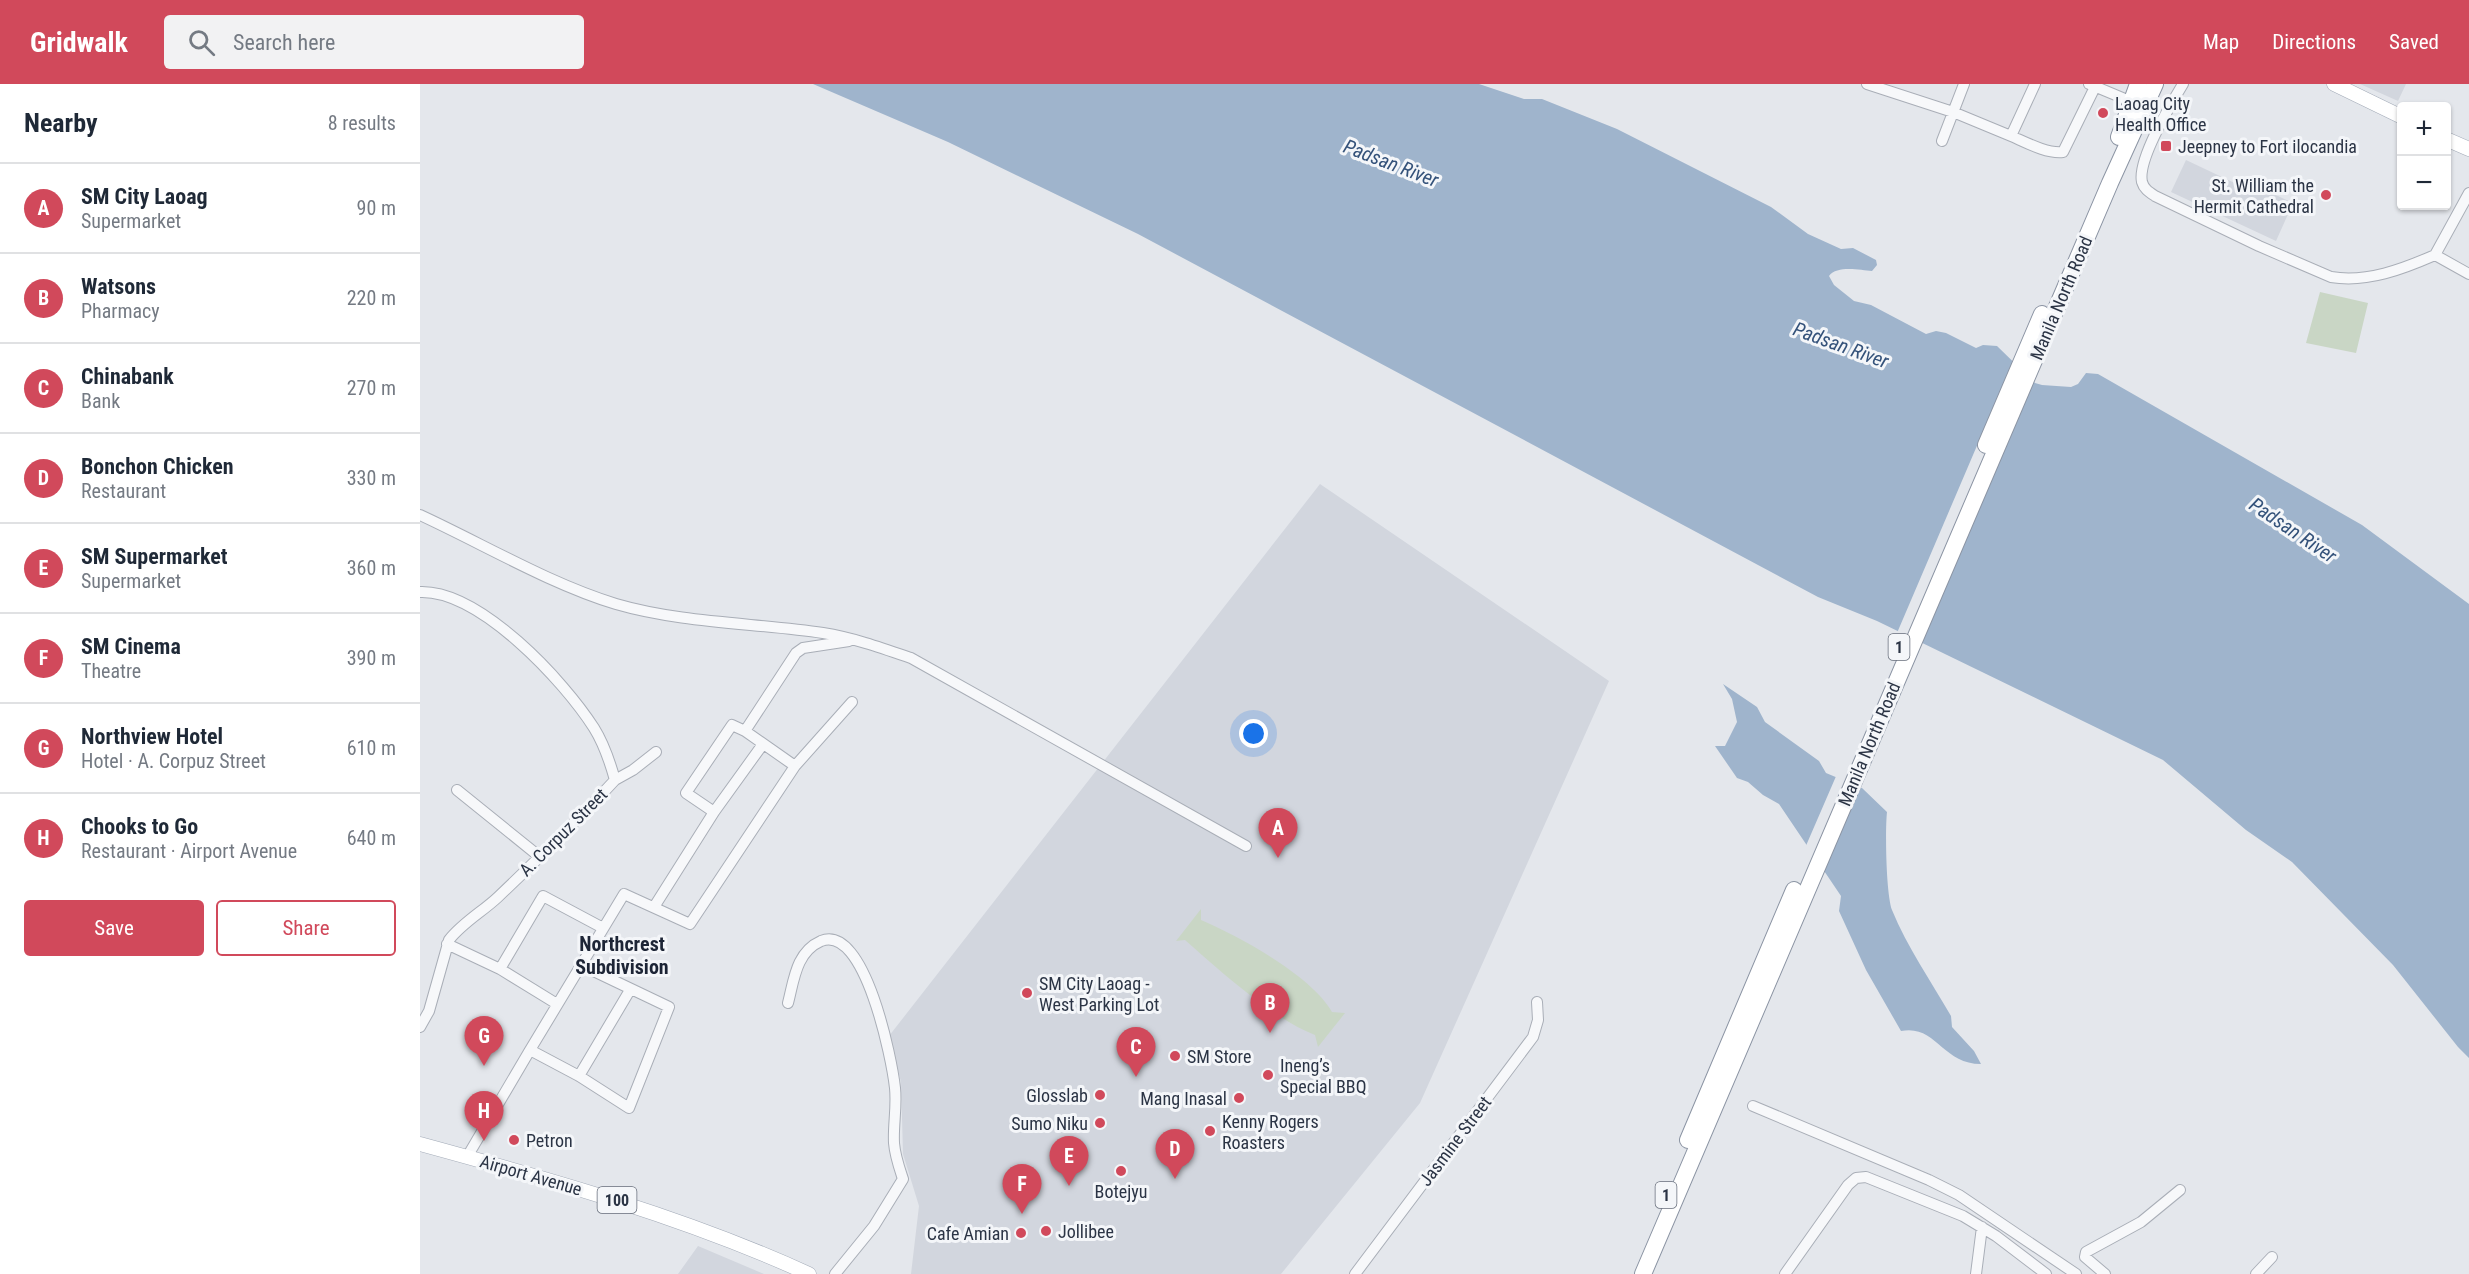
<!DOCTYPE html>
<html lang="en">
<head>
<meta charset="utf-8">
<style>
	:root { --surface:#fff; --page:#f2f2f3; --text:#1f2937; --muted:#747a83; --line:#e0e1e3; --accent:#d1495b }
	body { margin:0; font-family:"Roboto Condensed",sans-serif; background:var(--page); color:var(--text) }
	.controls { position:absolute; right:18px; top:18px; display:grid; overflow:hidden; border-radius:6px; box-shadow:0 2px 4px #0004 }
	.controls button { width:54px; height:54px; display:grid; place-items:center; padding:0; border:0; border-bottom:2px solid var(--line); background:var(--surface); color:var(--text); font:30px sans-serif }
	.you { position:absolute; left:834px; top:650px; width:21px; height:21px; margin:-15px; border:4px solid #fff; border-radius:50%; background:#1a73e8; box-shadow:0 0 0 9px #1a73e833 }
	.badge { display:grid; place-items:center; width:39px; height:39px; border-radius:50%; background:var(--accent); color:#fff; font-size:20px; font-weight:700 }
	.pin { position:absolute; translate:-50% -50px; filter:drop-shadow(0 2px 3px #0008) }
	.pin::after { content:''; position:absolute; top:32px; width:21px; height:18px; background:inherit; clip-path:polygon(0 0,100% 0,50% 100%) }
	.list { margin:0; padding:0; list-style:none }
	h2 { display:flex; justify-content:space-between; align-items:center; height:78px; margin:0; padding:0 24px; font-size:26px }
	h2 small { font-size:20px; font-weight:400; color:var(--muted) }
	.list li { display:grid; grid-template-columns:39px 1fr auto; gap:18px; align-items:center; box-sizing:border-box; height:90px; padding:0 24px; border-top:2px solid var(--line) }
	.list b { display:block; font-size:22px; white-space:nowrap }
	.list p { margin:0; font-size:20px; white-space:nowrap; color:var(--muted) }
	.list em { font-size:20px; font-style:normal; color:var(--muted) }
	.actions { display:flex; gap:12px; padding:18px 24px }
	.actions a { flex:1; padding:14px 0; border:2px solid var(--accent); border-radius:6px; text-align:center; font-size:21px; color:var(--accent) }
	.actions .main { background:var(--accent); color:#fff }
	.icon { flex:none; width:33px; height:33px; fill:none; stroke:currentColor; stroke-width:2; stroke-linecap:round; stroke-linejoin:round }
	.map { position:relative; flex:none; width:2049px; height:1190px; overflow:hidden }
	header { display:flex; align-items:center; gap:36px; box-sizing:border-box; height:84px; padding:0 30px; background:var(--accent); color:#fff }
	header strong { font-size:28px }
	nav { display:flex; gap:33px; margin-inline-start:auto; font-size:21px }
	.search { width:420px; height:54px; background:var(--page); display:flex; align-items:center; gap:15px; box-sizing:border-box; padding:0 21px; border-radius:6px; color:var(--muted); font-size:22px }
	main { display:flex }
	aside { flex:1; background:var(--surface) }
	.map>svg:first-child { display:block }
	.built { fill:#d2d6de }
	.green { fill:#c9d6c5 }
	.water { fill:#9fb4cc }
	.pier { fill:#e4e7ec }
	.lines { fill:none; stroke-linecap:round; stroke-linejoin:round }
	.minor-casing { stroke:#a9aeb7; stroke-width:12 }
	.major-casing { stroke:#a3abb8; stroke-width:15 }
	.highway-casing { stroke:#8b94a3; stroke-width:18 }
	.minor { stroke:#f7f8fa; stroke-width:10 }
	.major { stroke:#fff; stroke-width:14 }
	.highway { stroke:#fff; stroke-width:16 }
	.poi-dot { fill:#d1495b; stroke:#f4f6f9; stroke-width:2 }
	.labels { text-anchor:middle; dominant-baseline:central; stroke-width:6; stroke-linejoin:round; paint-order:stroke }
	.shield { fill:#f4f6f9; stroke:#676e7b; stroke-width:1.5 }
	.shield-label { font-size:16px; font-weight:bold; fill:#2b3445 }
	.poi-label { font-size:18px; fill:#2b3445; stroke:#f4f6f9; text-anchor:start }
	.street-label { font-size:18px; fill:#2b3445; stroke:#f4f6f9 }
	.water-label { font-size:20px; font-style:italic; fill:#34527a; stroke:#f4f6f9 }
	.neighbourhood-label { font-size:20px; font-weight:bold; fill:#1d2536; stroke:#f4f6f9 }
</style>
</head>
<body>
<header>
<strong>Gridwalk</strong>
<div class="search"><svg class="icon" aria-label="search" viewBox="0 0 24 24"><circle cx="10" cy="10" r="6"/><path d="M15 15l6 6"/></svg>Search here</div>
<nav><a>Map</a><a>Directions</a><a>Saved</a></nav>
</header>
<main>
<aside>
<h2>Nearby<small>8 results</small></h2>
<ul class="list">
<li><span class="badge">A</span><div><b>SM City Laoag</b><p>Supermarket</p></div><em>90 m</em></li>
<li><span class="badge">B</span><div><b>Watsons</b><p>Pharmacy</p></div><em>220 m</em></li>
<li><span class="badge">C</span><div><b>Chinabank</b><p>Bank</p></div><em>270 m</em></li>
<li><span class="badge">D</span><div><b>Bonchon Chicken</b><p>Restaurant</p></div><em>330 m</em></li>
<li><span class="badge">E</span><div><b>SM Supermarket</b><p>Supermarket</p></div><em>360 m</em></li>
<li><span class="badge">F</span><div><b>SM Cinema</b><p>Theatre</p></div><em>390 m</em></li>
<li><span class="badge">G</span><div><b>Northview Hotel</b><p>Hotel · A. Corpuz Street</p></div><em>610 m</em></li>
<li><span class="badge">H</span><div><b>Chooks to Go</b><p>Restaurant · Airport Avenue</p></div><em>640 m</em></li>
</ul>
<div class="actions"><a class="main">Save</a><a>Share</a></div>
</aside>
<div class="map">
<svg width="2049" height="1190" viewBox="0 0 2049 1190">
	<rect width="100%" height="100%" fill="#e4e7ec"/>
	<path class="built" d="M1940,0H1986L1978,17Z
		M1766,76L1840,111L1843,105L1873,119L1856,157L1751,108Z
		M900,400L1189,597L1000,1019L861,1190H491L499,1122L483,1070L481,998L469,952Z
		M278,1162L344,1190H258Z"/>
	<path class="green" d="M1900,208L1948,219L1936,269L1886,259Z
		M781,825V836C819,852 892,892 912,928L925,929L898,963L895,951C853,935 799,886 765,856L756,857Z"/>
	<path class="water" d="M393,0H1059L1104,15H1122L1197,45L1351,123L1388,150L1421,165L1433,164L1456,176L1457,181L1452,187C1440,186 1417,181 1409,192L1414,201L1434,217L1451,221L1506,250L1516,247L1526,249L1556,264L1563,261L1577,262L1615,299L1622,301L1651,303L1658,300L1666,289L1678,290L1942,441L2049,520V974L2038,963L1973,881L1872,778L1826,746L1743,676L1457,537L1398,513L718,150L528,58Z
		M1303,600L1337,623L1345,638L1399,677L1406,689L1442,704L1467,728C1465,747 1466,809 1472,826C1487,863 1511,897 1531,932L1532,943L1554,967L1561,980C1522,980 1516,940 1481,947L1446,886L1419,827L1421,812L1359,720L1343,711L1328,698L1317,694L1295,662H1305L1317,638L1312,615Z"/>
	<path class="pier" d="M1594,275L1614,294L1500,561L1477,549Z
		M1417,690L1441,700L1403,790L1385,764Z"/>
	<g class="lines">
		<defs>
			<path id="minor" d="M1447,0L1533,28L1591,52L1615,0
				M1669,0L1705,15
				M1763,0C1751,20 1717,76 1722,98C1724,105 1729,108 1735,112L1839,162L1911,193C1947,199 1983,185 2015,171
				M1591,52C1605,58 1627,70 1643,68L1675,3
				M1522,57L1544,0
				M2015,171L2049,109
				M2015,171L2049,190
				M0,431C63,460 130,500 196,520C261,539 336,539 403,549C434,554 462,564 491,574L826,762
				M0,508C60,506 144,597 174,644C184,660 190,678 195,696C157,737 118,775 78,813C62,828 42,839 29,856L9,927L0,943
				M325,647L375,682
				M195,696L213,686L236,668
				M37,706L120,773
				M294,728L266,709L312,641L325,647L376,569L383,564L429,557
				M234,823L294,728L343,660
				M27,860L80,885
				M368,919C374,896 376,868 401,857C445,839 472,976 475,1004C477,1023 473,1041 474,1059C475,1072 479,1083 483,1095L454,1142L415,1190
				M137,920L80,885L123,812L183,844
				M110,966L204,810L270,840L375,682L432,618
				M159,992L210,906
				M1333,1022L1509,1096L1539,1111L1656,1190
				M47,1073L110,966L159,992L209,1024L249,923L161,881
				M935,1190L1113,953L1118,936L1117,918
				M1365,1190L1428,1101L1436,1094L1446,1093L1543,1132L1576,1152L1626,1190
				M1556,1190L1562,1143
				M1685,1190L1665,1173L1666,1168L1721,1138L1760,1106
				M1836,1190L1852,1173"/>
			<path id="major" d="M1914,0L1982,33
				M2026,55L2049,65
				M0,1060C132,1096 264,1133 389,1190"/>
			<path id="highway" d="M1699,53L1718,0
				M1566,361L1622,230
				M1268,1056L1374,806
				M1223,1190L1690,99L1735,0"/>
		</defs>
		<use href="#minor" class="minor-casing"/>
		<use href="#major" class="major-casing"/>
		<use href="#highway" class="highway-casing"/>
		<use href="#minor" class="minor"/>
		<use href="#major" class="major"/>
		<use href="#highway" class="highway"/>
	</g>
	<g class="poi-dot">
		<circle cx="1683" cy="29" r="6"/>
		<rect x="1740" y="56" width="12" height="12" rx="3"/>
		<circle cx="1906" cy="111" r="6"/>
		<circle cx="607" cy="909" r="6"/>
		<circle cx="755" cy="972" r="6"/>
		<circle cx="848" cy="991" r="6"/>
		<circle cx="680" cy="1011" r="6"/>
		<circle cx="819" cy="1014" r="6"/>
		<circle cx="680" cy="1039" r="6"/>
		<circle cx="790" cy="1047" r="6"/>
		<circle cx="94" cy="1056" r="6"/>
		<circle cx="701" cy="1087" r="6"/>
		<circle cx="626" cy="1147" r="6"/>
		<circle cx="601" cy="1149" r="6"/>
	</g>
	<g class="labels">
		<g class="shield">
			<rect x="1468.5" y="550" width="21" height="26" rx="4.5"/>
			<rect x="1235.5" y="1098" width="21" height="26" rx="4.5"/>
			<rect x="177.5" y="1103" width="39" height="26" rx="4.5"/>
		</g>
		<g class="shield-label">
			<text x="1479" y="563">1</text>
			<text x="1246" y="1111">1</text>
			<text x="197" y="1116">100</text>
		</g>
		<g class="poi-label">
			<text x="1695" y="19">Laoag City<tspan x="1695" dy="21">Health Office</tspan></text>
			<text x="1758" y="62">Jeepney to Fort ilocandia</text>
			<text x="1894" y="101" text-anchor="end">St. William the<tspan x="1894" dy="21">Hermit Cathedral</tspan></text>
			<text x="619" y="899">SM City Laoag -<tspan x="619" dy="21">West Parking Lot</tspan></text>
			<text x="767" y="972">SM Store</text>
			<text x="860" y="981">Ineng’s<tspan x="860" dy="21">Special BBQ</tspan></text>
			<text x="668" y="1011" text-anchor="end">Glosslab</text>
			<text x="807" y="1014" text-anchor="end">Mang Inasal</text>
			<text x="802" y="1037">Kenny Rogers<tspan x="802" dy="21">Roasters</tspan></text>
			<text x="668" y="1039" text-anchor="end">Sumo Niku</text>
			<text x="106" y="1056">Petron</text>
			<text x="701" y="1107" text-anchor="middle">Botejyu</text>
			<text x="638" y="1147">Jollibee</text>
			<text x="589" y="1149" text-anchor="end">Cafe Amian</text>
		</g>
		<g class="street-label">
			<text transform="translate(1641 214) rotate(-67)">Manila North Road</text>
			<text transform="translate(1449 660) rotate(-67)">Manila North Road</text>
			<text transform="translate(143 748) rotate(-45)">A. Corpuz Street</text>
			<text transform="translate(1035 1057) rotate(-53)">Jasmine Street</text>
			<text transform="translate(111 1091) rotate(16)">Airport Avenue</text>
		</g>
		<g class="water-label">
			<text transform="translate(971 79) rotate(21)">Padsan River</text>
			<text transform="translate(1421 261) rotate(20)">Padsan River</text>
			<text transform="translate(1873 446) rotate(34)">Padsan River</text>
		</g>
		<g class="neighbourhood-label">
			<text x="202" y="860">Northcrest<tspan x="202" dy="23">Subdivision</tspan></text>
		</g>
	</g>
</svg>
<div class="controls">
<button>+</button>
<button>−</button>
</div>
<div class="you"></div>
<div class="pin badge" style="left:858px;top:774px">A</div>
<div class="pin badge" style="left:850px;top:949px">B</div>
<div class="pin badge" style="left:716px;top:993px">C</div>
<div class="pin badge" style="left:755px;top:1095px">D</div>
<div class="pin badge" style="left:649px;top:1102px">E</div>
<div class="pin badge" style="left:602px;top:1130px">F</div>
<div class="pin badge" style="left:64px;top:982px">G</div>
<div class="pin badge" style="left:64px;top:1057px">H</div>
</div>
</main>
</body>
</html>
